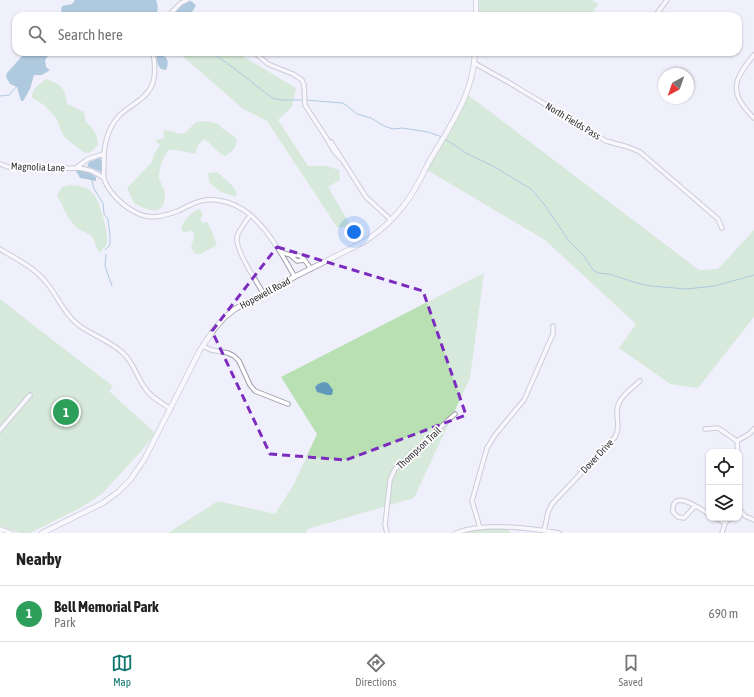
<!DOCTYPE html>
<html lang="en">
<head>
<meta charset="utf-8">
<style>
	:root { --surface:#fff; --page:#f2f2f2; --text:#222; --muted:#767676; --line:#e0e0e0; --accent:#0f766e }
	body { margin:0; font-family:"Asap Condensed",sans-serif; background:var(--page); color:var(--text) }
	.controls { position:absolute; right:12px; bottom:12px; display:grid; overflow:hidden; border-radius:8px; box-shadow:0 1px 3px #0004 }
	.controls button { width:36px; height:36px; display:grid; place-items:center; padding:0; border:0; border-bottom:1px solid var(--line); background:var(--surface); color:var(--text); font:20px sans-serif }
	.compass { position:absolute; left:658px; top:68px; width:36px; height:36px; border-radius:50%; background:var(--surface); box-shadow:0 1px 3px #0004; rotate:220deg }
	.you { position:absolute; left:354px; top:232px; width:14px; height:14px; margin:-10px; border:3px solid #fff; border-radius:50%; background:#1a73e8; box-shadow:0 0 0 6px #1a73e833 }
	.badge { display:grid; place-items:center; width:26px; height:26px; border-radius:50%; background:var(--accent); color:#fff; font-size:13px; font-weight:700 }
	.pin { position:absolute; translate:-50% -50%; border:2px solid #fff; box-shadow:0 1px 4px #0006 }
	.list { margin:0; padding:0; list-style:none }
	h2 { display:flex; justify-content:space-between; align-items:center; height:52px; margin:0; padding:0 16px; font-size:17px }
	h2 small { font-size:13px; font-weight:400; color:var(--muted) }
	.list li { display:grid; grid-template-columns:26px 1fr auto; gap:12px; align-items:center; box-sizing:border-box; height:56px; padding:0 16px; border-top:1px solid var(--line) }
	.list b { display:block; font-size:15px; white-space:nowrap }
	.list p { margin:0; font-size:13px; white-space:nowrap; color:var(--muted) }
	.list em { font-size:13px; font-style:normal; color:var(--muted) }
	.icon { flex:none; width:22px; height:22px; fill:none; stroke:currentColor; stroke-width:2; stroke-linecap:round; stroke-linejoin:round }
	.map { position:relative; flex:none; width:754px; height:533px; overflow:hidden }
	.search { position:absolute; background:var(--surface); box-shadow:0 1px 3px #0004; left:12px; right:12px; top:12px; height:44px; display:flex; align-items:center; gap:10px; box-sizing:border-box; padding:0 14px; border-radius:12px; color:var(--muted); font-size:15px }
	.sheet { height:108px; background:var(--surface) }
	nav { display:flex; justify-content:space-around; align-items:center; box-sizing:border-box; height:56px; border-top:1px solid var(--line); background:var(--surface); font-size:11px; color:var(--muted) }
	nav a { display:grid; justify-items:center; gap:2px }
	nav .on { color:var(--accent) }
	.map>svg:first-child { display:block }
	.green { fill:#b8e0b2 }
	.water { fill:#6199bc }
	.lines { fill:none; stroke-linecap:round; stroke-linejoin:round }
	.stream { stroke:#6199bc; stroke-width:1 }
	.minor-casing { stroke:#9f9ea9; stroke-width:5.5 }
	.tertiary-casing { stroke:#9f9ea9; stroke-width:6 }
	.minor { stroke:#fff; stroke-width:3.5 }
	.tertiary { stroke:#fff; stroke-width:4.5 }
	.marked { fill:none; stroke:#7b2cbf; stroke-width:3; stroke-dasharray:8 5; stroke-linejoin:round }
	.labels { text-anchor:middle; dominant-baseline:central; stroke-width:3.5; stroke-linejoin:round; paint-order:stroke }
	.street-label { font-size:10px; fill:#323236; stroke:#fff }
</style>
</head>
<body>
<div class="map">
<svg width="754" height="533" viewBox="0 0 754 533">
	<rect width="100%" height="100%" fill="#f0f0fc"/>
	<path class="green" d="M479,0H592L598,4L591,16H477Z
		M178,52H227L241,55L296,88L292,107L278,120L308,166H327L339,170L340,180L328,187L352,228L337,227L267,121L243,109Z
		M46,79C62,85 65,87 67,104L84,112L86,122L93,129L97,137L98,145L91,152L85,153L70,142L63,135L56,118L44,105L32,98C31,89 40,84 46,79Z
		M468,95L699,270L718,269L754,230V317L698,388L670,384L619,348L636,324L545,240L427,170Z
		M206,121L219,124L222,128L237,139C236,148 232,152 225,156L218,152L205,139C199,143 196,146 196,154L176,150H168C164,157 159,167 159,176C159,183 165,187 165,193C166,218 148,211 134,203L127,188L151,163L155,153L160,145L155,140L164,138L163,131L167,130L181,134L185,133L196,122Z
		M217,172L232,185L237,193L235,197L219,191L209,182L208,173Z
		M71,185C78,186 87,187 92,192C99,199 111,237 106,246C104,248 101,251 99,253L92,236L77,228L69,219L57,195L62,187Z
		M200,209L203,214L201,218V221L204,223L207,222C210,225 215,240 217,245L201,254H195L191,248L194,236V232L190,230L188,232H184L181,230C183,221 191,211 200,209Z
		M484,273L470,378L414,498L308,529L306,533H168L218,501L275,514L294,484L317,434L281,377Z
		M0,299L63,348L113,386L109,391L155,433L143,449L102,494L80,508L30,533H20L0,526Z
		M507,528L511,533H459L472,529Z"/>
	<path class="water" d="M75,0H156C158,5 159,11 155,16H63L61,10L62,6L72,4Z
		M191,1L196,5L190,16H171L183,4Z
		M24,52H51L45,60L46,67L50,70L42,75H34L30,89L23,101H21L17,87L10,84L6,77L7,73L23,55Z
		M159,53C167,57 170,60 166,70L161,69L158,65L156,55Z
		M100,158L102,163V173L99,171L87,166L89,162Z
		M79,169L85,170L96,177V181L80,178L76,171Z
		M323,382L328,383L333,390L332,395H327L317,392L315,387L318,384Z"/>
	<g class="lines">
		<path class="stream" d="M211,52L235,69L272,98L281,100H303
			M0,96L9,95L17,86
			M306,100L342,103L346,105L357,114L371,118L384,126L393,129L403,128L428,132L442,137
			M445,139L466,153L493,166L531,189L544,204L569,241L583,255L594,271L599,273L609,274L637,283L651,286L686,289L715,286L754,275
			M92,180L94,189L103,203L104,214L108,219L110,235V245L105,250
			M106,254L105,266L112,286"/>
		<defs>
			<path id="minor" d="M168,16L181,3L187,0
				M655,16L667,0
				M153,52C155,63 156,75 152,85C146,100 129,105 119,116C106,130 103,148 104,167C104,170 103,175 104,179C109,193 124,207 137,213C150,220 164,216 178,211C186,207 196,201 206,200C252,197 275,243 295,277
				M254,52L268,64L293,74L302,80L304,85L305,105L327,139L334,151L340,158
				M754,55C733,80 728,93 754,118
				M474,63L508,82L606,141L628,147L640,152L718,219L722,228
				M331,142L366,197L391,220
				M0,164L8,167L27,169L80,168L92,171L104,178
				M77,167L88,159L103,154
				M250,215C246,222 239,229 237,237C234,248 257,283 264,294
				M0,249C15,258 33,267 45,281C56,293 62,311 76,323C90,335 110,340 124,354C134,364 137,377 145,388C151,398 162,403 171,409
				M281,251C287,257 293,253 300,256C305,259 308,265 311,269
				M290,255L297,261L305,260
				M203,346L211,350L228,353L234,356L239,361L250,385L255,391L288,404
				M705,429L718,428L737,441L738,452
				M0,430L30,395
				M737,441L749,434L754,429
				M695,506L684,518L678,517L673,512C671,487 700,509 709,514
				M739,509L745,516L754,520
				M716,518L725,523
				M480,528L472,501L487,448L495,435L524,400L553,334V326
				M0,529L11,533
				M544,531L548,512L552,504L615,437C620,426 617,423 617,412C617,398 631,389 640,381
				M387,533L385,525L390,480L395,469L455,414
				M456,533C484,522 530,528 559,533
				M722,533L725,523L730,518"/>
			<path id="tertiary" d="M476,16V0
				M0,532L1,533
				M42,533L103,503L118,492L130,480L144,460L200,350L215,328L225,317L235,309L296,276L364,242C379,232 393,220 404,205C415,192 422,175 430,160C450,126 474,93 475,52"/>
		</defs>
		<use href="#minor" class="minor-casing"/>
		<use href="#tertiary" class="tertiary-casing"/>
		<use href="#minor" class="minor"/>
		<use href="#tertiary" class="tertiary"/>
	</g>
	<path d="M0 0H754V533H0ZM277,247L423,291L466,415L346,460L270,454L212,331Z" fill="#f0f0fc" fill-opacity=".55" fill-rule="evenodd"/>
	<path class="marked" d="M277,247L423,291L466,415L346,460L270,454L212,331Z"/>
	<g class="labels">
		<g class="street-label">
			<text transform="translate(573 121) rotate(31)">North Fields Pass</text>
			<text transform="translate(38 167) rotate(2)">Magnolia Lane</text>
			<text transform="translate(265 293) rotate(-28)">Hopewell Road</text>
			<text transform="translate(419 448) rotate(-43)">Thompson Trail</text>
			<text transform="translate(597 456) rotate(-47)">Dover Drive</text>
		</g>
	</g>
</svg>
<div class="controls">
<button><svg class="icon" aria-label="locate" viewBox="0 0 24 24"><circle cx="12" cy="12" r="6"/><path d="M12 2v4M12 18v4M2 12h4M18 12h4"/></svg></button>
<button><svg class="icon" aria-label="layers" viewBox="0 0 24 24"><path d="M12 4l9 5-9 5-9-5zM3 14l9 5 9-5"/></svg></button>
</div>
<svg class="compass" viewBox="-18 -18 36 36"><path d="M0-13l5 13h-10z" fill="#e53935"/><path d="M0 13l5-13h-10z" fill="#767676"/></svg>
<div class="you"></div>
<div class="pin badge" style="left:66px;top:412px;background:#2e9e5b">1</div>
<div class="search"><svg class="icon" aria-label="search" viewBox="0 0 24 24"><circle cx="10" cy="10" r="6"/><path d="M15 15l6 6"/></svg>Search here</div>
</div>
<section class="sheet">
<h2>Nearby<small></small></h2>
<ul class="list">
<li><span class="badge" style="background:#2e9e5b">1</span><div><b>Bell Memorial Park</b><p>Park</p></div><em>690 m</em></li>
</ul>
</section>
<nav>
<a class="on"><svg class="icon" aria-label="map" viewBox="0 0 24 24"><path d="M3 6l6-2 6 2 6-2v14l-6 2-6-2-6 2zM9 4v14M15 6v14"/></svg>Map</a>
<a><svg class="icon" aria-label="directions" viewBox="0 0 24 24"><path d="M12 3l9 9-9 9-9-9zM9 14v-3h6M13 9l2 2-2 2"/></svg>Directions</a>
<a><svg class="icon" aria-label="saved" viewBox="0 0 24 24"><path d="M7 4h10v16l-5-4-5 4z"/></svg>Saved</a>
</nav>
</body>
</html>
